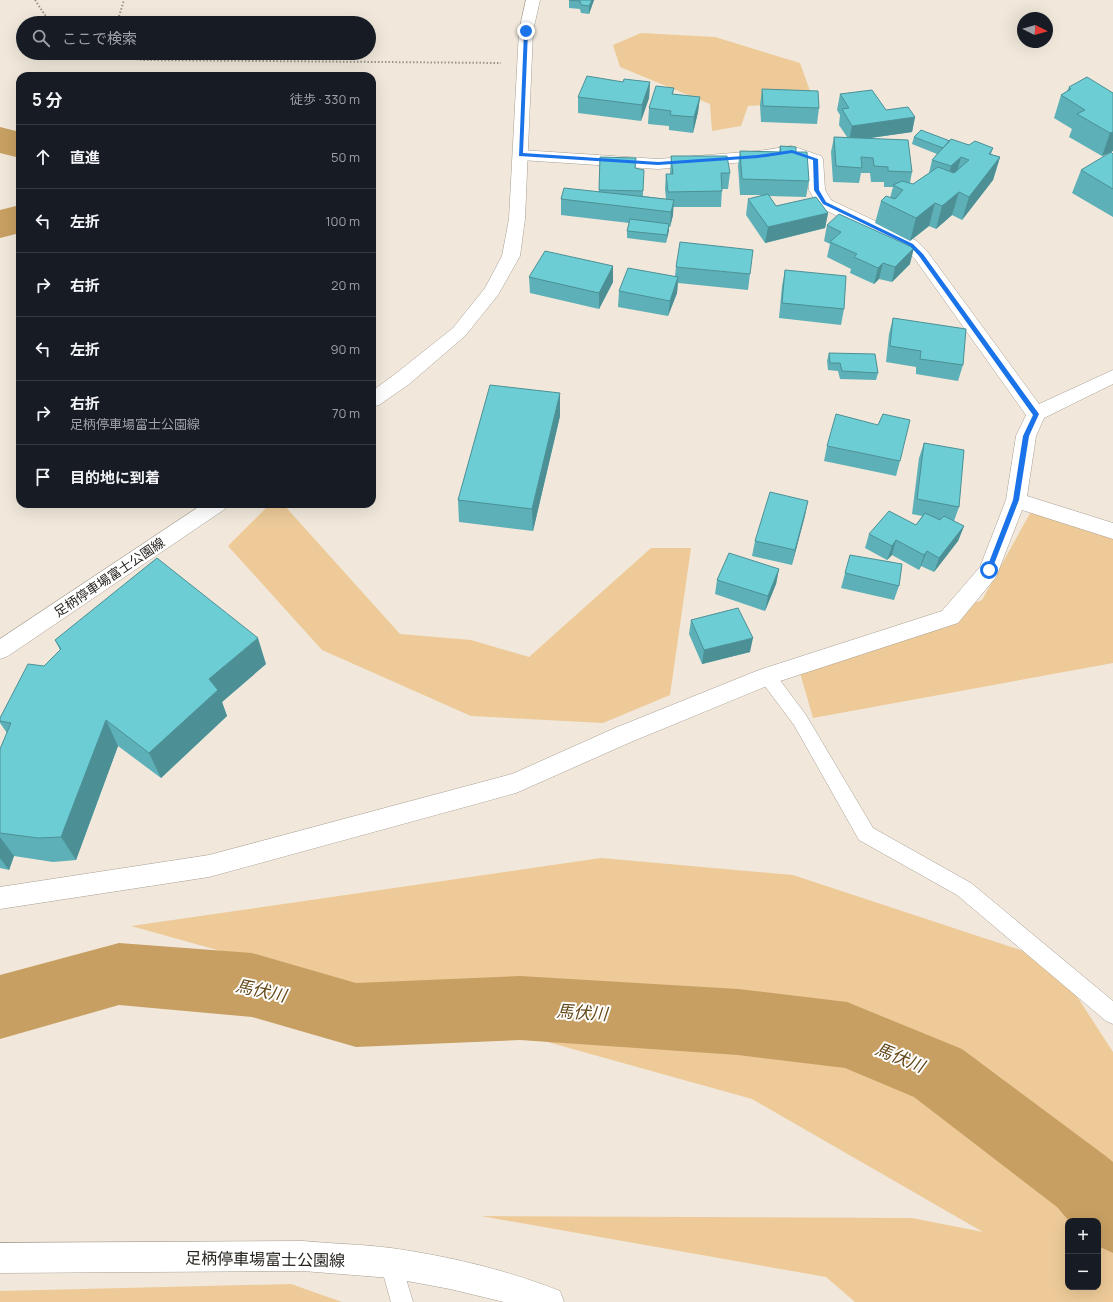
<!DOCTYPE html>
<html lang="ja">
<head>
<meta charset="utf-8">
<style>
	:root { --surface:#171b24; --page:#242831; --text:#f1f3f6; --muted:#9ea1a6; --line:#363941 }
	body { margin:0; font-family:Manrope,"Noto Sans JP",sans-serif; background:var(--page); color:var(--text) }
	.controls { position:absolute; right:12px; bottom:12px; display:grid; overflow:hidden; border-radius:8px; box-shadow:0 4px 16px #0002 }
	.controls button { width:36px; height:36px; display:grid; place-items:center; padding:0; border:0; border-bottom:1px solid var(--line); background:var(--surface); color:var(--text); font:20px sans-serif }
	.compass { position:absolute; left:1017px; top:12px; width:36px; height:36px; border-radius:50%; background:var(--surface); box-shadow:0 4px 16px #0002; rotate:95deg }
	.stop { position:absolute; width:12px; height:12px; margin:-9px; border:3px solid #1a73e8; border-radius:50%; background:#fff }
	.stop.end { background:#1a73e8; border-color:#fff; box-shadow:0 1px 4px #0008 }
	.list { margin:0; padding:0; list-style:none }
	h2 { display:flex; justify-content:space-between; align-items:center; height:52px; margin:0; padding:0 16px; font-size:17px }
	h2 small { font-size:13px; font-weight:400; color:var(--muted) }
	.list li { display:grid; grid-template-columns:26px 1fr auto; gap:12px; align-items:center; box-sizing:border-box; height:64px; padding:0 16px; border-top:1px solid var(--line) }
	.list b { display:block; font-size:15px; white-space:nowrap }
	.list p { margin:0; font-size:13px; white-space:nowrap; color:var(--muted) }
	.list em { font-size:13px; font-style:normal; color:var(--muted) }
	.icon { flex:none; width:22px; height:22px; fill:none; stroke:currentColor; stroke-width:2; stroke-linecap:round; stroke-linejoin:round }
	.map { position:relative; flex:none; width:1113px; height:1302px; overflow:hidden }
	.search { position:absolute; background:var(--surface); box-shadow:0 4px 16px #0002; left:16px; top:16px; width:360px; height:44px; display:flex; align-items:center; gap:10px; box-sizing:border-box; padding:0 14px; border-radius:22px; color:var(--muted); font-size:15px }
	.panel { position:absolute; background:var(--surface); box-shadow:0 4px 16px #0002; left:16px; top:72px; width:360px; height:436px; border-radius:12px }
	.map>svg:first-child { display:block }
	.green { fill:#edca98; fill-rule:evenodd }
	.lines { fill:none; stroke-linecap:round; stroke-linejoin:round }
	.river { fill:#c79f62; fill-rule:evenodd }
	.lane-casing { stroke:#a89f93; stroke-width:1 }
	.street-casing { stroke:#a89f93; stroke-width:1 }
	.secondary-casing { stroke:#a89f93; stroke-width:1 }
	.path { stroke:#9a938a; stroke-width:2; stroke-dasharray:1.5 2; stroke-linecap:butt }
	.lane { fill:#fff; fill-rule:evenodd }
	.street { fill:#fff; fill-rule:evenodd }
	.secondary { fill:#fff; fill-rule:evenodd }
	.wall { fill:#5db0b7 }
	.shaded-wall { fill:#4c9095 }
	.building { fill:#6ccdd5; stroke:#4c9095 }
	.route { fill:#1a73e8 }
	.labels { text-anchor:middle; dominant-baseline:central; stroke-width:4; stroke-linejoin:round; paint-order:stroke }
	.street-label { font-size:13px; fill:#27241f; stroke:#fff }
	.near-street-label { font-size:16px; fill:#27241f; stroke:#fff }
	.near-water-label { font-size:17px; font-style:italic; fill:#634718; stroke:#fff }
</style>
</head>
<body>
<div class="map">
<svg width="1113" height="1302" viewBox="0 0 1113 1302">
	<rect width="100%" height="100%" fill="#f1e8db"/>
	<path class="green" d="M641,33L715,37L800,63L814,102L748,106L741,126L712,131L710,104L620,67L613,45Z
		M270,504H283L400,634L471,640L529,657L651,548H691L670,695L603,723L471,716L322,650L228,546Z
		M1034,506L1113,532V663L813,718L798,666L982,600Z
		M601,858L793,875L1054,961L1113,1052V1302H855L826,1277L481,1216L912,1218L983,1232L752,1099L131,926ZM1068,1221H1098V1287H1068Z
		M291,1284L342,1302H0V1291Z"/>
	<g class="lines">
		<path class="river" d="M0,127L20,132V158L0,153Z
			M20,205V233L0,238V210Z
			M119,943L252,953L356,983L520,976L738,989L847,1002L962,1049L1107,1157L1113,1162V1253L1098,1246V1221H1069L1057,1207L914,1097L845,1068L738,1055L520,1040L356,1047L252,1017L119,1005L0,1039V975Z"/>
		<defs>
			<path id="lane" d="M767,669L773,671L806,715L873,828L971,883L1113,1001V1024L1106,1021L957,895L859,840L794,725L761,681L758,676L761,671Z
				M391,1252L399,1255L413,1302H391L380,1263L383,1255Z"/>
			<path id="street" d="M792,146L821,156L823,159L825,190L831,200L917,241L927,251L1039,404L1113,370V384L1044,418L1036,436L1027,496L1113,523V539L1022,510L996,577L958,623L774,683L631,742L516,793L209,877L0,909V887L209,855L512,774L615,728L759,670L942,611L980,567L1006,500L1016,436L1026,415L915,259L905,249L819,207L809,190L807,162L791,156L758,161L658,169L521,160L515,158L513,155L515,152L521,150L658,159L758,151Z"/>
			<path id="secondary" d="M526,0H540L533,31L525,219L520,256L498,295L465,336L408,385L379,405L372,407V391L394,375L453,328L485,288L502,256L509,219L519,31Z
				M203,504H228L225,509L8,656L0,659V639Z
				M303,1241C332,1244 362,1244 391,1248C448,1256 507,1270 560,1291L564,1302H504L450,1289L391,1278L303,1271L0,1273V1243Z"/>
		</defs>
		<use href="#lane" class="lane-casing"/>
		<use href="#street" class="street-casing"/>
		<use href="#secondary" class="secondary-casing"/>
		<path class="path" d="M35,0L47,18L64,23
			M117,23L124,0
			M113,53L126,58L144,60L501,63"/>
		<use href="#lane" class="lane"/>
		<use href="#street" class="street"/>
		<use href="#secondary" class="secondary"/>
	</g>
	<path class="wall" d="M569,0H594L589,14L581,13L580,9L569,8Z
		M623,82H650L649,98L641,121L578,113V97Z
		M1069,87L1113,93V151L1102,156L1069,137L1072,129L1054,118L1061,95L1067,91Z
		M674,88L673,94L700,97L698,112L693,133L669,130V126L648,124L649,108Z
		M762,89L819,108L817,124L761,122L760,105Z
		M840,94L886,110L915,117L912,132L870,138L912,172L910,183L913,184L929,173L932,160L937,154L912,144L914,137L950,141L969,145L993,148L991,154L1000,157L993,180L962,220L952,215L936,229L929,226L910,241L875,223L881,201L890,198L893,187H884V182H871L870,173H861L859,183L833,182L831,152L834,137H847L839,125L840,115L837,110Z
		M780,146L796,152L809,181L806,197L769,196L776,206L828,213L825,228L765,243L746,215L748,199L763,195H740L738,166L740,151L779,152Z
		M1113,154V217L1072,193L1081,170Z
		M671,156L730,173L728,189H722L721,207H673V215L670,227H669L666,243L627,238V231L629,223L561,215V199L599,191L600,157L636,158L635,169L643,191V196L666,199L665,189L666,174H670Z
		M827,225L910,264L892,282L879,279L874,284L850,273L851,269L827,257L830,244L824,241Z
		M613,266V282L599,309L530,293L529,277Z
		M676,267L750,274L748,290L678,283L677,293L668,316L618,307L619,291L675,276Z
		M785,270L844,309L841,325L779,318L782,286Z
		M893,318L963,365L958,381L916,374V367L886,362L889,334Z
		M829,353L878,373L876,380L840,379L838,371L828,370L827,361Z
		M560,416L533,531L459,522L458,500Z
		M924,443L959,507L954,521L964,526L958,541L934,572L921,566L919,570L892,555L887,560L865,548L869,534L916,525L922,516L912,514L919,458Z
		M827,446L900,461L896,476L824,461Z
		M808,501L792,565L752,556L755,541Z
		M850,555L899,586L894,600L841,588Z
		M779,569L776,584L765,611L715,594L717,580Z
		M691,620L750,652L702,664L689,634Z
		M55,640L266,664L222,702L227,716L161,778L118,746L76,860L53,862L14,856L9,870L0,868V749L7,733L0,723V718L44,666L60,650Z"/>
	<path class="shaded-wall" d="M592,0H594L589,14V6Z
		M650,82L649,98L641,121L642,105Z
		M700,97L698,112L693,133L694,117Z
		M915,117L912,132L849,141L852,126Z
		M1113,132V151L1102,156L1110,133Z
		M961,157L955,180L945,189L951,166Z
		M1000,157L993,180L962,220L969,197Z
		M959,192L952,215L936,229L942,206Z
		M674,200L673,215L670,227L671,212Z
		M935,203L929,226L910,241L916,218Z
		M828,213L825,228L765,243L768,227Z
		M669,224V231L666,243L667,235Z
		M914,248L910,264L892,282L895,267Z
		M883,263L879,279L874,284L878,268Z
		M613,266V282L599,309V293Z
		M678,277L677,293L668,316L670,301Z
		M560,393V416L533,531L532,509Z
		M808,501L805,516L792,565L795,550Z
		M964,526L958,541L934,572L939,558Z
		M896,540L892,555L887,560L892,546Z
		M927,551L921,566L919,570L924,555Z
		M779,569L776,584L765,611L768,596Z
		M258,638L266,664L222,702L227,716L161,778L149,753L209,679Z
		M753,638L750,652L702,664L704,650Z
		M106,720L118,746L76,860L61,837Z
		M0,837L14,856L9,870L0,858Z"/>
	<path class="building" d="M569,0H592L589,6L581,5L580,1Z
		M587,76L623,82L624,79L650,82L642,105L578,97Z
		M1087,77L1113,93V132L1110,133L1077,114L1085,110L1061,95L1071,89L1069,87Z
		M656,86L674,88L672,94L700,97L694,117L670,115L671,111L649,108Z
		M762,89L818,91L819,108L763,106Z
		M872,90L886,110L908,107L915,117L852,126L842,109L849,108L840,94Z
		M921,130L950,141L943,148L914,137Z
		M834,137L908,140L912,172L888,171V167L874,166L873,158L861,157L862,168L836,166Z
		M951,139L969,145L975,141L993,148L989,154L1000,157L969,197L959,192L942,206L935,203L916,218L881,201L886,196L895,199L903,190L893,185L902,181L913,184L938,167L954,173L969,160L961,157L951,166L932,160Z
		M780,146L796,147V152H807L809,181L742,179L740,151L781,152Z
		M1111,152L1113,154V189L1081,170Z
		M671,156H727L730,173H721L722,191L668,192L666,174H673Z
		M600,157L636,158L635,168L644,170L643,191L599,190Z
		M564,188L674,200L671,212L561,199Z
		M768,194L776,206L816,197L828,213L768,227L748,199Z
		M839,214L914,248L895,267L883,263L878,268L854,257L857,254L830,242L841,232L827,225Z
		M630,219L669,224L667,235L627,231Z
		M680,242L753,250L750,274L676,267Z
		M545,251L613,266L599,293L529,277Z
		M628,268L678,277L670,301L619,291Z
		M785,270L846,276L844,309L782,303Z
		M893,318L966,329L963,365L920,359L921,351L890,346Z
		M829,353L875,354L878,373L842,371L840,363H830Z
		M490,385L560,393L532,509L458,500Z
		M836,414L878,425L883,414L910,420L900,461L827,446Z
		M924,443L964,450L959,507L917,499Z
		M770,492L808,501L795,550L755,541Z
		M889,511L916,525L925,513L940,520L944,516L964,526L939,558L927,551L924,555L896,540L892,546L869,534Z
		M729,553L779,569L768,596L717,580Z
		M850,555L902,564L899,586L845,573Z
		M157,558L258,638L209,679L218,690L149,753L106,720L61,837L38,838L0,833V749L11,723L0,721V718L28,664L44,666L61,649L55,640Z
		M738,608L753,638L704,650L691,620Z"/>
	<path class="route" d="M526,29L528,31L523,153L658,162L758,155L792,150L818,159L819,190L826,202L913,244L923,254L1039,414L1029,436L1019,500L991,572H987L986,570L1013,500L1023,436L1033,415L919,256L910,246L823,204L814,190L813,160L792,153L758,158L658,165L519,156L524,31Z"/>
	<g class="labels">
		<g class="street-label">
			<text transform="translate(109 577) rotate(-34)">足柄停車場富士公園線</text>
		</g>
		<g class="near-street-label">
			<text transform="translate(265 1259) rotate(1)">足柄停車場富士公園線</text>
		</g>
		<g class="near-water-label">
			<text transform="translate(261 990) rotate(12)">馬伏川</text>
			<text transform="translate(582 1012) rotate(4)">馬伏川</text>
			<text transform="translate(900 1057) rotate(22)">馬伏川</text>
		</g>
	</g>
</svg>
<div class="controls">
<button>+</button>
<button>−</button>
</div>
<svg class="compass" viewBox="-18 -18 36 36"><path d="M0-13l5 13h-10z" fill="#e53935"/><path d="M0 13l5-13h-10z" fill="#9ea1a6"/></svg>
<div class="stop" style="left:989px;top:570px"></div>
<div class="stop end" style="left:526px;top:31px"></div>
<div class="search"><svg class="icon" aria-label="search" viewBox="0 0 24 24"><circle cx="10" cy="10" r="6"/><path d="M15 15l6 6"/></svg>ここで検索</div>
<section class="panel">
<h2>5 分<small>徒歩 · 330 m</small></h2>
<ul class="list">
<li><svg class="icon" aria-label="ahead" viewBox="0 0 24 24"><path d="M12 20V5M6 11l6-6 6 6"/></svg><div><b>直進</b></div><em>50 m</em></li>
<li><svg class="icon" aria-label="left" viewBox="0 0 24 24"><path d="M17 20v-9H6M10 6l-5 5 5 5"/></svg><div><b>左折</b></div><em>100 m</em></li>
<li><svg class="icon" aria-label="right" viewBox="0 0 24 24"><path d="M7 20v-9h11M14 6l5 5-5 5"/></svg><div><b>右折</b></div><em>20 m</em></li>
<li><svg class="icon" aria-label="left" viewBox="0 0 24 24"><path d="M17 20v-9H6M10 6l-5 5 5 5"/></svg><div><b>左折</b></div><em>90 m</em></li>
<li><svg class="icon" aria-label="right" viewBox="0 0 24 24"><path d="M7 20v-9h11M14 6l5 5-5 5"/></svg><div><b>右折</b><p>足柄停車場富士公園線</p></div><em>70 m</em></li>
<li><svg class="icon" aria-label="arrive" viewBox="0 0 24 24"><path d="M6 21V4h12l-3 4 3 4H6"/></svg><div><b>目的地に到着</b></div></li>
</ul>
</section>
</div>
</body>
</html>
